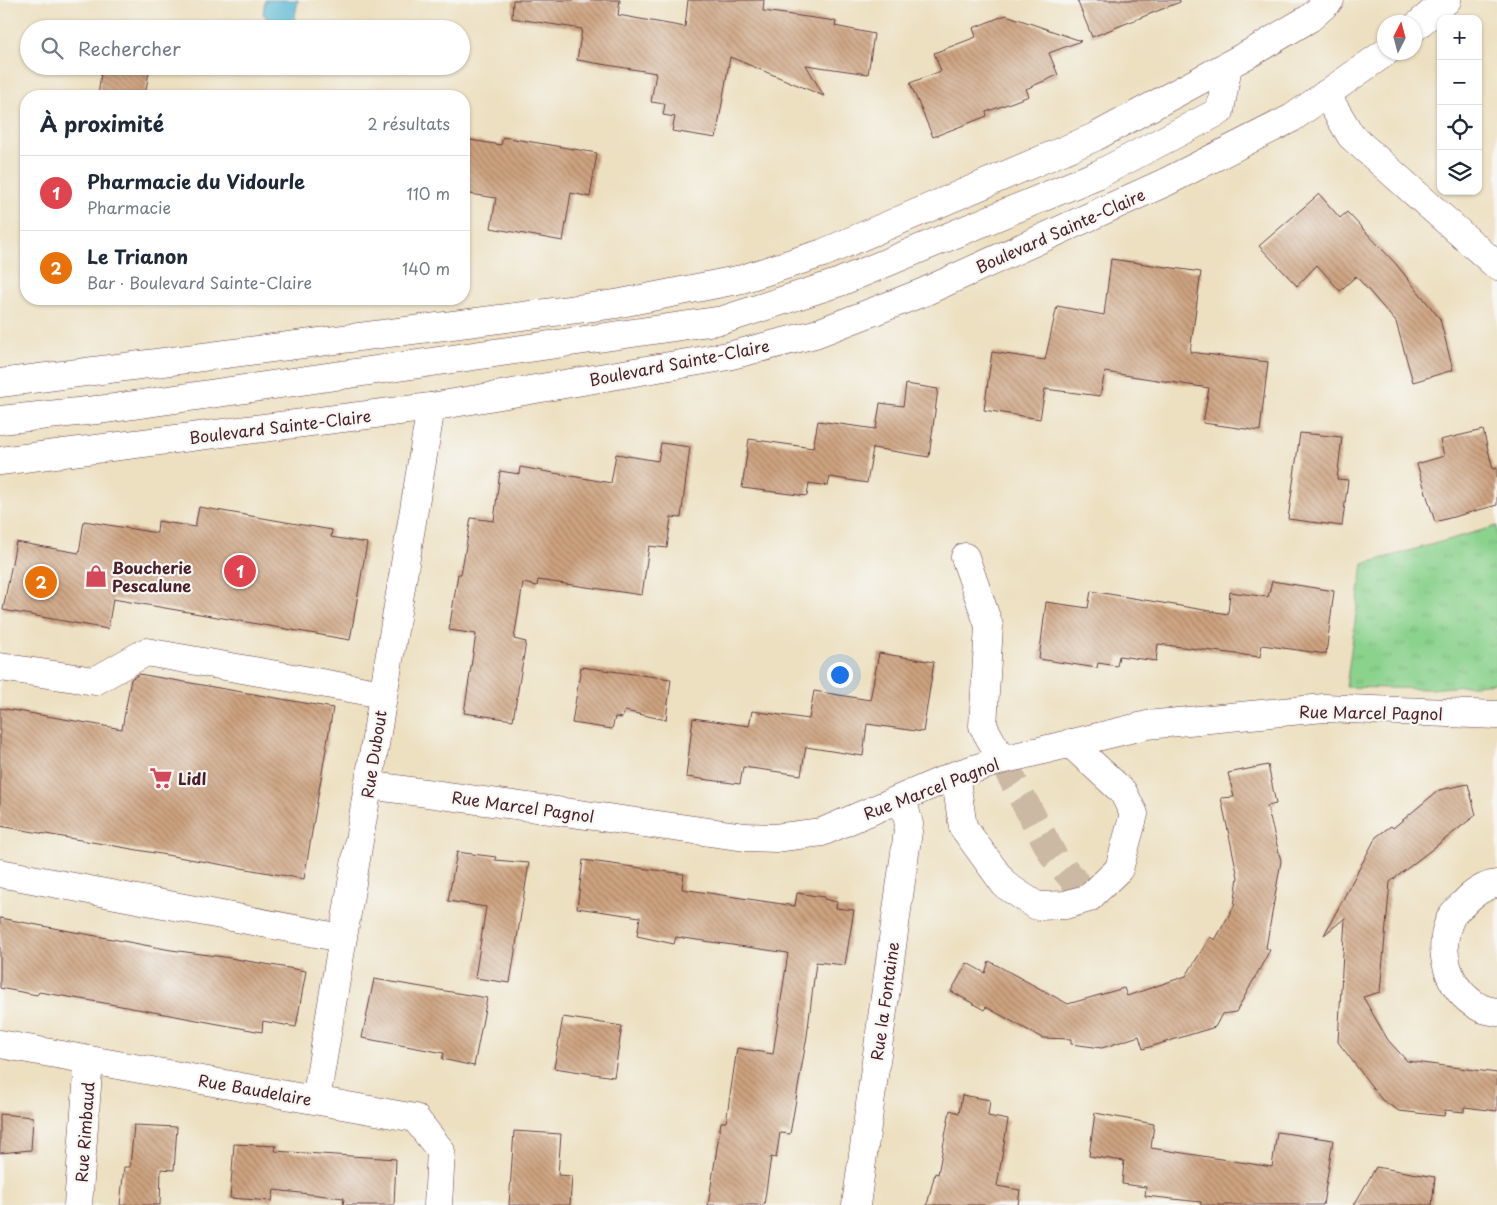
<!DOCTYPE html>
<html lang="fr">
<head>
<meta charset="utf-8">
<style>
	:root { --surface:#fff; --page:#f2f2f3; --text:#1f2937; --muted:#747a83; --line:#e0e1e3; --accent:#d1495b }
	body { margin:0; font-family:"Playpen Sans",sans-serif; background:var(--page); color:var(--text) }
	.controls { position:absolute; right:15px; top:15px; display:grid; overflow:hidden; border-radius:10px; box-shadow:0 1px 4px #0004 }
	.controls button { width:45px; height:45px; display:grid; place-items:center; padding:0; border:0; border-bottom:1px solid var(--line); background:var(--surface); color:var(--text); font:25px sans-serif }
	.compass { position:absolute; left:1377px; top:15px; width:45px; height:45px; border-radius:50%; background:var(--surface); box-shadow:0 1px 4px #0004; rotate:6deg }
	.you { position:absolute; left:839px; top:674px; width:18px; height:18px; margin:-12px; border:4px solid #fff; border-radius:50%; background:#1a73e8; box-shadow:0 0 0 8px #1a73e833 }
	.badge { display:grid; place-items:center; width:32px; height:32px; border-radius:50%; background:var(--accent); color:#fff; font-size:16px; font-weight:700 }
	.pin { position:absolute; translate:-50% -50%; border:2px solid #fff; box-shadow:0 1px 5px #0006 }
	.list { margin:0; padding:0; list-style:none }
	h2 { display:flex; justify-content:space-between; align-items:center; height:65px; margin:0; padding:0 20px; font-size:21px }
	h2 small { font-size:16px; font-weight:400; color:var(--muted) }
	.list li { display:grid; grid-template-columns:32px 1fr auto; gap:15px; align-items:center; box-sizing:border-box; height:75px; padding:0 20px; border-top:1px solid var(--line) }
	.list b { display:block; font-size:19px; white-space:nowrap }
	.list p { margin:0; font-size:16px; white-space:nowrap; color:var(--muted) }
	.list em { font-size:16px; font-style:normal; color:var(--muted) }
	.icon { flex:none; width:28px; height:28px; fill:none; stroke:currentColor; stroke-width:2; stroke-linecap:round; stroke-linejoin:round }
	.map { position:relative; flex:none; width:1497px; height:1205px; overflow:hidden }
	.search { position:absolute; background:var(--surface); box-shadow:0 1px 4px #0004; left:20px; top:20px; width:450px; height:55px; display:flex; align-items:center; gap:12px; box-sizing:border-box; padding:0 18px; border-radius:28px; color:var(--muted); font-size:19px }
	.panel { position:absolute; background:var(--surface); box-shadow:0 1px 4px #0004; left:20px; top:90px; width:450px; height:215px; border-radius:20px }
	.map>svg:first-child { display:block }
	.grass { fill:url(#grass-tufts); stroke:#6a785c }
	.water { fill:#54b6d2; stroke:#4f6a7e }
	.building { fill:url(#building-back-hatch) }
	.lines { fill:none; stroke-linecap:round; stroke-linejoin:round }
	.minor-tunnel { stroke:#ccb9a3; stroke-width:28; stroke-dasharray:28 14; stroke-linecap:butt }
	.minor-casing { stroke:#623c42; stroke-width:29 }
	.major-casing { stroke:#623c42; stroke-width:29 }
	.minor { stroke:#fff; stroke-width:28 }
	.major { stroke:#fff; stroke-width:28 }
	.labels { text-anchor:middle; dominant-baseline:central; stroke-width:4.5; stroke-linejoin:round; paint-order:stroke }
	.street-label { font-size:16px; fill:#4a1f2b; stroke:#f6f6f2 }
	.poi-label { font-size:16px; font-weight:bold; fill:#4a1f2b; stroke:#f6f6f2; text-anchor:start }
</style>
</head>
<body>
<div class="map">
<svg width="1497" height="1205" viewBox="0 0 1497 1205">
	<defs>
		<pattern id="grass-tufts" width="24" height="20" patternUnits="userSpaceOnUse" patternTransform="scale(1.25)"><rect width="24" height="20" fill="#8bd28d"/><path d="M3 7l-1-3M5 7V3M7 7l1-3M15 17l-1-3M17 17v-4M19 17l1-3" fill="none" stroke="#79b47a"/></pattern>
		<pattern id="building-back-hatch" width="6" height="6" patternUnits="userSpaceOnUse" patternTransform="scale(1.25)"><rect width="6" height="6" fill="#cda380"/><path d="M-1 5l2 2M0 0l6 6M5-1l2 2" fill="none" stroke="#a88469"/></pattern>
	</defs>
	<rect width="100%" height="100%" fill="#f6f6f2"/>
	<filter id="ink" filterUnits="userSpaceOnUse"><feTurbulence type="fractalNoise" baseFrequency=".02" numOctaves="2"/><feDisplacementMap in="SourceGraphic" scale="10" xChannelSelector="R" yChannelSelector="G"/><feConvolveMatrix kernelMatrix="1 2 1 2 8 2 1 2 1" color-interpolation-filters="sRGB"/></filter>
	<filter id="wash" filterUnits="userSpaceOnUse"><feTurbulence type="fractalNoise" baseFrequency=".0096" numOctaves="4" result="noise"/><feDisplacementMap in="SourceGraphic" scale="20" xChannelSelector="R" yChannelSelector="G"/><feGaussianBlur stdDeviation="1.12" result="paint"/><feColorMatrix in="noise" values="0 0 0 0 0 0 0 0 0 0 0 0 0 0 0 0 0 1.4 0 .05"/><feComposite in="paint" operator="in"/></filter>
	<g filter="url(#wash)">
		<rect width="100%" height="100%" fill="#ede0c1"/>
		<path class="grass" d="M1497,526V683L1430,689L1346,687L1363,564Z"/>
		<path class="water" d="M265,0H298L294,22L288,20L284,27L267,23L266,16L263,14Z"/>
		<g id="blocks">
			<path class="building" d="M513,0H620L618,15L685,27L688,0H764L763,11L836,21L835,26L874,34L868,74L806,65L824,96L730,57L716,138L672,131L675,117L663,115L665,104L651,102L656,73L577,60L582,29L512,18Z
				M1077,0H1180V2L1092,37Z
				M1006,15L1081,41L1049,53L1058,75L1026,89L1029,96L986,112L987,116L933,137L910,83L941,71L934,53L976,37L973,28Z
				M102,66H150L145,96H98Z
				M503,137L597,153L590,197L571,193L563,241L491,228L496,198L464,193V139L501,145Z
				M1319,194L1340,218L1347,212L1396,264L1440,319L1453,370L1413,382L1396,322L1356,276L1340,291L1317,265L1297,286L1259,246Z
				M1111,259L1201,272L1190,352L1268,362L1260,431L1203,423L1209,388L1105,372L1100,396L1045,389L1040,419L984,410L992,352L1045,360L1057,306L1104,315Z
				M906,384L938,389L929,457L873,448L867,483L830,477L828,486L809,483L807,496L742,488L749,439L813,448L818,421L876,429L880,403L903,406Z
				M1483,430L1493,469L1497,468V505L1435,522L1417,464L1444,456L1440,440Z
				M1300,433L1342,437L1337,479L1348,480L1342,526L1288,519Z
				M661,443L690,447L681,518L671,517L667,548L649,546L642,595L538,580L537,586L523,583L514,639L526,642L513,720L464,713L476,634L449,630L458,574H461L471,518L494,521L500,471L519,474L520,467L611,483L616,454L658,461Z
				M199,507L332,530L331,537L367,543L350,640L113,599L108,629L3,610L16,542L79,553L84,521L157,533L158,521L195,527Z
				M1272,581L1334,591L1326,654L1262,645L1260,657L1158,644L1156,661L1119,656L1117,666L1098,663L1097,668L1039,659L1046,602L1088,608L1091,591L1228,614L1230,592L1268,597Z
				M879,653L934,662L923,732L867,724L863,756L806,747L801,775L743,767L740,784L686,777L693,718L749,726L752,711L809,719L814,691L870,700Z
				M581,667L671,679L666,720L625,711L622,718L615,717L612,729L572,723Z
				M139,674L333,708L304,879L0,826V708L122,729L131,679Z
				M1268,765L1276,804L1267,806L1281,861L1266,948L1270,950L1236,1012L1222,1014L1215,1027L1143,1049L1139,1036L1102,1048L1071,1044V1039L1042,1038L986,1007L984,1010L951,991L967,963L985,973L989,961L1068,1004L1124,988L1127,996L1186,976L1210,937L1215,940L1234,906L1238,877L1221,798L1234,797L1228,773Z
				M1468,784L1476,815L1390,882L1380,992L1363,997L1388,1040L1407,1061L1497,1073V1111L1464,1107V1112L1445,1110L1444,1116L1399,1111L1382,1100L1338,1042L1345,918L1324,935L1376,837L1391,826L1393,828L1439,790Z
				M457,852L496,857L495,860L529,863L510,983L475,978L486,907L448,901Z
				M583,860L684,874L682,889L795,906L797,893L824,897V899L837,902L836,908L854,910L845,965L816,962L807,1036L790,1134L780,1133L776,1158L771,1157L764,1205H708L721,1122H726L737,1048L773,1054L788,953L676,937L674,944L637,936L640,917L577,908Z
				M0,918L171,950L224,957L306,971L296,1027L263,1021L262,1032L110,1004L39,992L37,995L0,988Z
				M374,979L487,998L474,1066L442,1059L444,1053L362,1038Z
				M563,1017L622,1026L614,1077L554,1068Z
				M962,1095L990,1100L988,1116L1008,1120L997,1186L1020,1190L1018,1205H927L935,1173L938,1174L950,1110L959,1113Z
				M1095,1113L1154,1124L1151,1148L1272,1167L1277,1132L1333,1140L1323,1205H1201V1202L1145,1196L1146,1187L1122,1184L1124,1161L1089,1156Z
				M0,1114L33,1117L31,1150L0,1153Z
				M134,1125L177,1127L174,1170L161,1169L160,1205H120L124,1167H130Z
				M514,1131L561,1134L558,1175L572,1176L570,1205H509Z
				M234,1144L276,1146L275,1151L396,1159L394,1205H343L344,1198L274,1190L272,1201L230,1198Z
				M1376,1167L1435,1177L1432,1205H1354Z"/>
		</g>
	</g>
	<g filter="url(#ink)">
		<use href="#blocks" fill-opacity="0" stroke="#623c42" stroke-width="1"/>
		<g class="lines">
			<path class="minor-tunnel" d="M1002,760L1054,857L1089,898"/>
			<defs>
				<path id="minor" d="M1326,94L1351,136L1497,266
					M0,420L106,409L723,320L840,282L1099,174L1220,111L1228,65
					M965,557L989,626L983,726L1002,760
					M0,667L95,681L146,652L383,694
					M955,775L963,827L1005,885L1037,906L1065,905L1089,898L1119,869L1134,814L1123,792L1070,743
					M368,785L745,837L775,838L822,832L955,775L1002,760L1147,725L1324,708L1497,715
					M0,873L342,938
					M1497,884C1485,885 1472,894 1464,903C1460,907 1454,912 1451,917C1436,949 1447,989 1479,1007C1484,1010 1491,1011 1497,1012
					M0,1044L415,1118L441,1151L438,1205
					M316,1100L431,407
					M78,1205L89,1060
					M856,1205L909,824L902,798"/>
				<path id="major" d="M1414,28L1447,0
					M0,383L616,304L742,279L823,253L1095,137L1254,51L1310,18L1330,0
					M0,461L431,407L728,356L815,334L924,292L1166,182L1292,118L1386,52"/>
			</defs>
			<use href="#minor" class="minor-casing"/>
			<use href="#major" class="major-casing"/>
			<use href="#minor" class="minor"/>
			<use href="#major" class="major"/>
		</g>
	</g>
	<defs>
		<symbol id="shop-bare" viewBox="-9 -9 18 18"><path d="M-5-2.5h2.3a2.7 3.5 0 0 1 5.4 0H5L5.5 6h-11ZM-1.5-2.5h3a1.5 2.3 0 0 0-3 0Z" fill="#d1495b" stroke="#f6f6f2" stroke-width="2.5" paint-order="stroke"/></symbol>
		<symbol id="supermarket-bare" viewBox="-9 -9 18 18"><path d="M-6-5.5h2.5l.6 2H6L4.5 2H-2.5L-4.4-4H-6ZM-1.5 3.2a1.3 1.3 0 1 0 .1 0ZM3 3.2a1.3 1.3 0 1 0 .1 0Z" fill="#d1495b" stroke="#f6f6f2" stroke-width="2.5" paint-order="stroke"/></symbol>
	</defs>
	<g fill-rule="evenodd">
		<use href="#shop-bare" x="80" y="560" width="32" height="32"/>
		<use href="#supermarket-bare" x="145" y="762" width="32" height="32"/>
	</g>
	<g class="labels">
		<g class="street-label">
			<text transform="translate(1060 230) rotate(-24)">Boulevard Sainte-Claire</text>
			<text transform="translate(679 362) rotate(-11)">Boulevard Sainte-Claire</text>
			<text transform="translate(280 426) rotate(-7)">Boulevard Sainte-Claire</text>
			<text transform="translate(1371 712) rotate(1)">Rue Marcel Pagnol</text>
			<text transform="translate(373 754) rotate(-81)">Rue Dubout</text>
			<text transform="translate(931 788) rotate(-21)">Rue Marcel Pagnol</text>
			<text transform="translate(523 806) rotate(8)">Rue Marcel Pagnol</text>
			<text transform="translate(884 1001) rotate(-82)">Rue la Fontaine</text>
			<text transform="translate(255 1089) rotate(10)">Rue Baudelaire</text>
			<text transform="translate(84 1132) rotate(-86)">Rue Rimbaud</text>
		</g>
		<g class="poi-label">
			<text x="112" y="567">Boucherie<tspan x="112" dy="18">Pescalune</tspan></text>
			<text x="178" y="778">Lidl</text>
		</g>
	</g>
</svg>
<div class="controls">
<button>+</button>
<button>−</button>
<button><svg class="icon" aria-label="locate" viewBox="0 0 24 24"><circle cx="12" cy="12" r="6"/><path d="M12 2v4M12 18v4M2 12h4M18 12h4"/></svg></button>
<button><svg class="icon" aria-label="layers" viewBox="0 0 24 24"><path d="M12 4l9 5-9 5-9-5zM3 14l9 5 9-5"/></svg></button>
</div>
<svg class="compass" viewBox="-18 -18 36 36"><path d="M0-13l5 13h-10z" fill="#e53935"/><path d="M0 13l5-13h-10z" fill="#747a83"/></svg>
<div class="you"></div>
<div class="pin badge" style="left:240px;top:571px;background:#e0444e">1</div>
<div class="pin badge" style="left:41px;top:582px;background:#e8710a">2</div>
<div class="search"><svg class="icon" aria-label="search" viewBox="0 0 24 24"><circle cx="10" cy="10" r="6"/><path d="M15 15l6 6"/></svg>Rechercher</div>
<section class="panel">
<h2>À proximité<small>2 résultats</small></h2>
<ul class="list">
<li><span class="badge" style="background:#e0444e">1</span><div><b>Pharmacie du Vidourle</b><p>Pharmacie</p></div><em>110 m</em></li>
<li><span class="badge" style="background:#e8710a">2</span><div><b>Le Trianon</b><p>Bar · Boulevard Sainte-Claire</p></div><em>140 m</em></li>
</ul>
</section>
</div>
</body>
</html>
